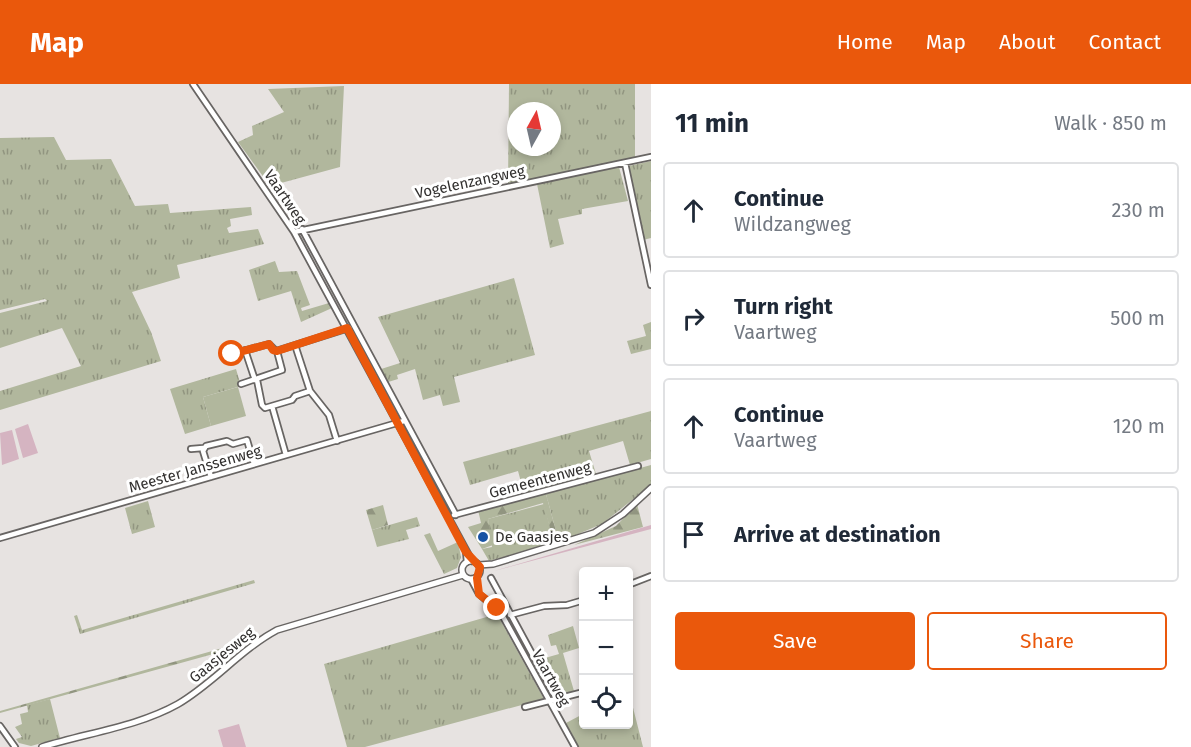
<!DOCTYPE html>
<html lang="en">
<head>
<meta charset="utf-8">
<style>
	:root { --surface:#fff; --page:#f2f2f3; --text:#1f2937; --muted:#747a83; --line:#e0e1e3; --accent:#ea580c }
	body { margin:0; font-family:"Fira Sans",sans-serif; background:var(--page); color:var(--text) }
	.controls { position:absolute; right:18px; bottom:18px; display:grid; overflow:hidden; border-radius:6px; box-shadow:0 3px 9px #0003 }
	.controls button { width:54px; height:54px; display:grid; place-items:center; padding:0; border:0; border-bottom:2px solid var(--line); background:var(--surface); color:var(--text); font:30px sans-serif }
	.compass { position:absolute; left:507px; top:18px; width:54px; height:54px; border-radius:50%; background:var(--surface); box-shadow:0 3px 9px #0003; rotate:8deg }
	.stop { position:absolute; width:18px; height:18px; margin:-14px; border:4px solid #ea580c; border-radius:50%; background:#fff }
	.stop.end { background:#ea580c; border-color:#fff; box-shadow:0 2px 6px #0008 }
	.list { margin:0; padding:0; list-style:none }
	h2 { display:flex; justify-content:space-between; align-items:center; height:78px; margin:0; padding:0 24px; font-size:26px }
	h2 small { font-size:20px; font-weight:400; color:var(--muted) }
	.list li { display:grid; grid-template-columns:39px 1fr auto; gap:18px; align-items:center; box-sizing:border-box; height:96px; margin:0 12px 12px; padding:0 12px; border:2px solid var(--line); border-radius:6px }
	.list b { display:block; font-size:22px; white-space:nowrap }
	.list p { margin:0; font-size:20px; white-space:nowrap; color:var(--muted) }
	.list em { font-size:20px; font-style:normal; color:var(--muted) }
	.actions { display:flex; gap:12px; padding:18px 24px }
	.actions a { flex:1; padding:14px 0; border:2px solid var(--accent); border-radius:6px; text-align:center; font-size:21px; color:var(--accent) }
	.actions .main { background:var(--accent); color:#fff }
	.icon { flex:none; width:33px; height:33px; fill:none; stroke:currentColor; stroke-width:2; stroke-linecap:round; stroke-linejoin:round }
	.map { position:relative; flex:none; width:651px; height:663px; overflow:hidden }
	header { display:flex; align-items:center; gap:36px; box-sizing:border-box; height:84px; padding:0 30px; background:var(--accent); color:#fff }
	header strong { font-size:28px }
	nav { display:flex; gap:33px; margin-inline-start:auto; font-size:21px }
	main { display:flex }
	aside { flex:1; background:var(--surface) }
	.map>svg:first-child { display:block }
	.grass { fill:url(#grass-tufts); fill-rule:evenodd }
	.forest { fill:url(#forest-firs) }
	.garden { fill:#b1b79d }
	.water { fill:#d5b4c1 }
	.lines { fill:none; stroke-linecap:round; stroke-linejoin:round }
	.minor-casing { stroke:#686563; stroke-width:8 }
	.major-casing { stroke:#686563; stroke-width:8 }
	.minor { stroke:#fff; stroke-width:4.5 }
	.major { stroke:#fff; stroke-width:5 }
	.route { stroke:#ea580c; stroke-width:8 }
	.poi-dot { fill:#1853a4; stroke:#fff; stroke-width:2 }
	.labels { text-anchor:middle; dominant-baseline:central; stroke-width:6; stroke-linejoin:round; paint-order:stroke }
	.street-label { font-size:15px; fill:#32302f; stroke:#fff }
	.poi-label { font-size:15px; fill:#32302f; stroke:#fff; text-anchor:start }
</style>
</head>
<body>
<header>
<strong>Map</strong>
<nav><a>Home</a><a>Map</a><a>About</a><a>Contact</a></nav>
</header>
<main>
<div class="map">
<svg width="651" height="663" viewBox="0 0 651 663">
	<defs>
		<pattern id="grass-tufts" width="24" height="20" patternUnits="userSpaceOnUse" patternTransform="scale(1.5)"><rect width="24" height="20" fill="#b1b79d"/><path d="M3 7l-1-3M5 7V3M7 7l1-3M15 17l-1-3M17 17v-4M19 17l1-3" fill="none" stroke="#919580"/></pattern>
		<pattern id="forest-firs" width="22" height="20" patternUnits="userSpaceOnUse" patternTransform="scale(1.5)"><rect width="22" height="20" fill="#b1b79d"/><path d="M5 1l3.5 6h-7zM16 11l3.5 6h-7z" fill="#919580"/></pattern>
	</defs>
	<rect width="100%" height="100%" fill="#e7e3e1"/>
	<path class="grass" d="M509,0H635V74L508,100ZM516,27H552V63H516Z
		M344,2L340,83L270,102L238,58L253,51L252,42L284,28L268,5Z
		M54,53L66,76L111,75L135,122L168,120L170,129L251,123L252,131L230,135L231,142L227,144L229,149L258,145L264,160L177,181L180,194L132,208L151,248L161,277L0,326V307L81,282L62,244L0,264V229L47,217L45,215L0,226V54Z
		M651,77V154L643,156L628,85L629,82Z
		M619,83L628,117L582,125V130L558,135L564,160L550,164L537,100Z
		M275,177L279,188L297,187L310,221L301,224L302,227L329,219L332,224L301,238L291,207L258,217L249,186Z
		M514,194L535,271L454,293L460,318L443,322L440,311L423,316L415,285L397,291L398,295L385,299L378,286L400,279L378,233Z
		M651,238V265L631,270L627,257L646,252L643,241Z
		M236,285L241,302L203,313L211,342L185,350L170,305Z
		M651,327V375L630,381L623,357L589,367L596,390L524,409L518,387L470,401L463,378Z
		M651,381V401L602,440L559,458L546,410Z
		M148,417L155,443L132,450L125,424Z
		M544,420L554,459L489,477L482,465L492,463L488,435Z
		M417,433L420,442L406,446L409,455L377,463L372,446Z
		M430,449L438,467L458,458L461,473L457,484L444,490L424,451Z
		M254,496L255,499L80,550L74,532L77,531L82,546Z
		M497,530L544,615L365,663H347L324,580Z
		M573,542L579,564L563,569L574,607L558,611L538,576L559,570L556,561L551,562L548,551Z
		M629,608L643,663H579L566,639L583,630L584,640H628Z
		M50,615L60,654L31,662L19,659L16,655L22,653L15,643L22,640L20,630L28,628L27,621Z"/>
	<path class="forest" d="M542,409L546,410L559,458L554,459L543,419L488,435L493,461L482,465L468,443L481,439L478,426Z
		M637,420L643,443L574,461L616,442Z
		M383,421L388,441L372,446L366,426Z
		M251,556L235,564L0,629V627Z"/>
	<path class="garden" d="M238,303L246,332L211,342L203,313Z"/>
	<path class="water" d="M28,340L38,369L23,374L15,345Z
		M12,346L19,375L2,381L0,349Z
		M651,441V445L494,487Z
		M239,640L246,663H223L218,646Z"/>
	<g class="lines">
		<defs>
			<path id="minor" d="M193,0L294,148L472,477
				M625,79L651,201
				M302,145L456,431
				M294,148L651,73
				M295,261L310,307L329,331L337,357
				M245,266L255,296
				M232,270L269,260L276,267L349,244
				M257,296L262,321L265,324L292,316L295,312L310,307
				M241,300L282,286L277,267
				M272,322L286,371
				M191,365L203,364
				M211,393L203,367L206,362L227,357L233,360L247,356L254,380
				M454,431L638,382
				M0,454L404,337
				M466,468L467,478
				M477,494V504
				M491,494L556,614
				M471,495L479,510L501,529L575,663
				M628,501L651,492
				M510,531L544,522L567,521L584,516
				M525,623L584,608
				M0,642L15,663"/>
			<path id="major" d="M462 486a9 9 0 1 1 18 0a9 9 0 1 1-18 0Z
				M479,481L493,480L594,449L623,430L651,404
				M42,663C86,649 137,643 178,620C214,599 240,566 277,546L463,491"/>
		</defs>
		<use href="#minor" class="minor-casing"/>
		<use href="#major" class="major-casing"/>
		<use href="#minor" class="minor"/>
		<use href="#major" class="major"/>
	</g>
	<g class="lines">
		<path class="route" d="M232,270L269,260L273,266L277,267L347,244L466,468L480,483L477,494L479,510L497,524"/>
	</g>
	<circle class="poi-dot" cx="483" cy="453" r="6"/>
	<g class="labels">
		<g class="street-label">
			<text transform="translate(470 98) rotate(-12)">Vogelenzangweg</text>
			<text transform="translate(285 113) rotate(56)">Vaartweg</text>
			<text transform="translate(195 385) rotate(-16)">Meester Janssenweg</text>
			<text transform="translate(540 396) rotate(-15)">Gemeentenweg</text>
			<text transform="translate(222 571) rotate(-39)">Gaasjesweg</text>
			<text transform="translate(551 594) rotate(61)">Vaartweg</text>
		</g>
		<g class="poi-label">
			<text x="495" y="453">De Gaasjes</text>
		</g>
	</g>
</svg>
<div class="controls">
<button>+</button>
<button>−</button>
<button><svg class="icon" aria-label="locate" viewBox="0 0 24 24"><circle cx="12" cy="12" r="6"/><path d="M12 2v4M12 18v4M2 12h4M18 12h4"/></svg></button>
</div>
<svg class="compass" viewBox="-18 -18 36 36"><path d="M0-13l5 13h-10z" fill="#e53935"/><path d="M0 13l5-13h-10z" fill="#747a83"/></svg>
<div class="stop" style="left:232px;top:270px"></div>
<div class="stop end" style="left:497px;top:524px"></div>
</div>
<aside>
<h2>11 min<small>Walk · 850 m</small></h2>
<ul class="list">
<li><svg class="icon" aria-label="ahead" viewBox="0 0 24 24"><path d="M12 20V5M6 11l6-6 6 6"/></svg><div><b>Continue</b><p>Wildzangweg</p></div><em>230 m</em></li>
<li><svg class="icon" aria-label="right" viewBox="0 0 24 24"><path d="M7 20v-9h11M14 6l5 5-5 5"/></svg><div><b>Turn right</b><p>Vaartweg</p></div><em>500 m</em></li>
<li><svg class="icon" aria-label="ahead" viewBox="0 0 24 24"><path d="M12 20V5M6 11l6-6 6 6"/></svg><div><b>Continue</b><p>Vaartweg</p></div><em>120 m</em></li>
<li><svg class="icon" aria-label="arrive" viewBox="0 0 24 24"><path d="M6 21V4h12l-3 4 3 4H6"/></svg><div><b>Arrive at destination</b></div></li>
</ul>
<div class="actions"><a class="main">Save</a><a>Share</a></div>
</aside>
</main>
</body>
</html>
